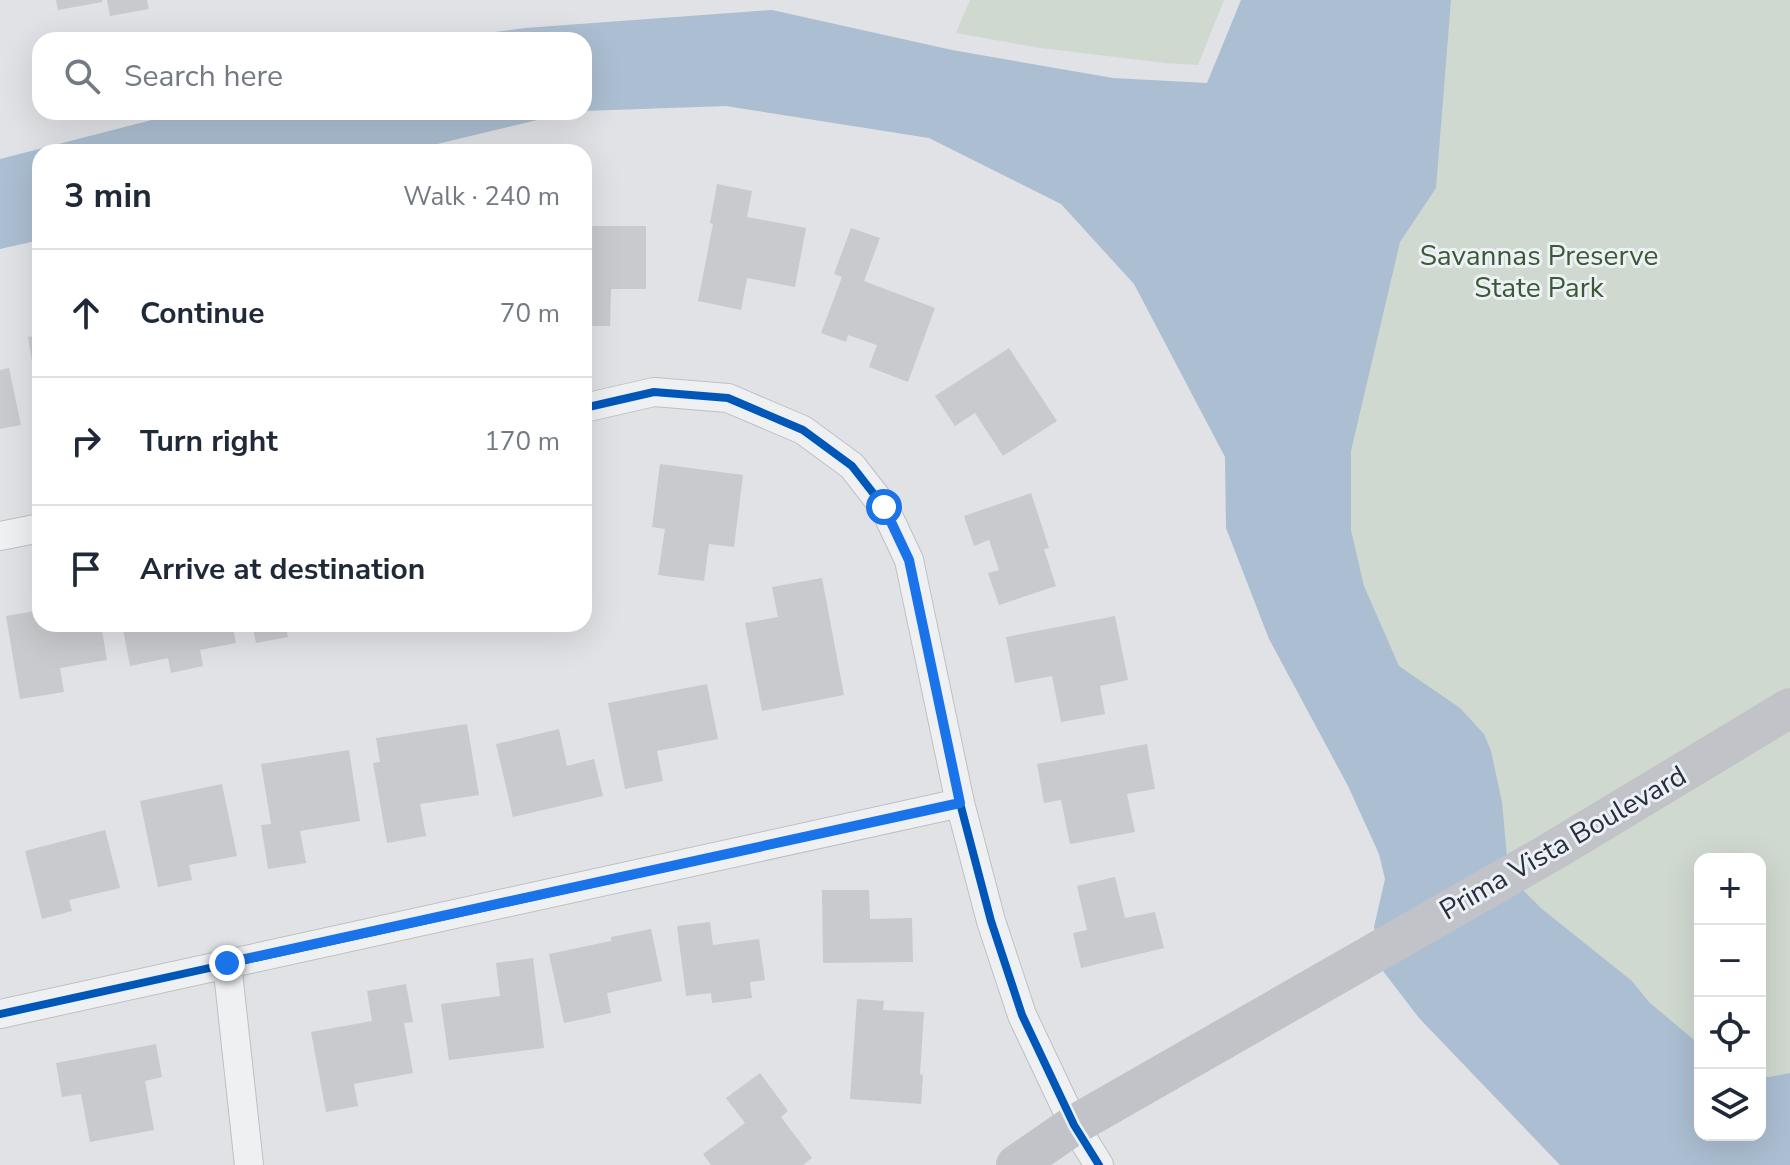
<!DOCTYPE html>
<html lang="en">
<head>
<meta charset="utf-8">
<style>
	:root { --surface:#fff; --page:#f6f6f7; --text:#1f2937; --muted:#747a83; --line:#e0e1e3 }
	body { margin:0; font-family:"Nunito Sans",sans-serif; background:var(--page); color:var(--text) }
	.controls { position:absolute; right:24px; bottom:24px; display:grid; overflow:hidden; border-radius:16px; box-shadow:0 8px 32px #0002 }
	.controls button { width:72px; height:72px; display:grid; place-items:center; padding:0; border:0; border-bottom:2px solid var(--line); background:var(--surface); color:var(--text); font:40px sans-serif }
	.stop { position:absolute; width:24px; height:24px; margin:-18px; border:6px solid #1a73e8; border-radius:50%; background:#fff }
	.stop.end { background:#1a73e8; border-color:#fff; box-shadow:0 2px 8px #0008 }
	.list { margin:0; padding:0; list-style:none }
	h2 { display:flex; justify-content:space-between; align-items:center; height:104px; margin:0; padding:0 32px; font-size:34px }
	h2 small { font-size:26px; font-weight:400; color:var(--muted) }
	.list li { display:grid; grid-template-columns:52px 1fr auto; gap:24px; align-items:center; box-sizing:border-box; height:128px; padding:0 32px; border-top:2px solid var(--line) }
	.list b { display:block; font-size:30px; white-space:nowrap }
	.list em { font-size:26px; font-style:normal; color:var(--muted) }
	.icon { flex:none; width:44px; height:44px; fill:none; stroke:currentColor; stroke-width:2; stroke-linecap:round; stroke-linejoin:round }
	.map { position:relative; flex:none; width:1790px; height:1165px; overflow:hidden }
	.search { position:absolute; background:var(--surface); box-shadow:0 8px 32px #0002; left:32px; top:32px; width:560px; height:88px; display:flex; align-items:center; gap:20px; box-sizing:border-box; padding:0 28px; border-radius:24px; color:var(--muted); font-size:30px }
	.panel { position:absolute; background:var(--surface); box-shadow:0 8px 32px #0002; left:32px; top:144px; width:560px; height:488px; border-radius:24px }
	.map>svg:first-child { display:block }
	.green { fill:#d0d9d0; fill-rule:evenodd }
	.water { fill:#acbed2 }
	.building { fill:#c8cacd }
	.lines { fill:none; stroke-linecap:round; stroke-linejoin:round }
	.minor-casing { stroke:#bec0c3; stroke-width:30 }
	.minor { stroke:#eff0f2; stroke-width:28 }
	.secondary { stroke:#c1c3c8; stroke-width:40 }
	.cycleway-casing { stroke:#edf0f5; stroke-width:13 }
	.cycleway { stroke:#0057b8; stroke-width:8 }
	.route { stroke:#1a73e8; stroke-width:10 }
	.labels { text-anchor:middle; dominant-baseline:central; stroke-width:6; stroke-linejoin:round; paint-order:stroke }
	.park-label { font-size:28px; fill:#395b33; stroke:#edf0f5 }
	.street-label { font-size:28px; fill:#262e3f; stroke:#edf0f5 }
</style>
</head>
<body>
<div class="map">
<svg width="1790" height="1165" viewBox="0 0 1790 1165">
	<rect width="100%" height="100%" fill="#e0e2e5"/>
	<path class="green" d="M970,0H1224L1198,65L1165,63L1040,48L956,33Z
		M1338,0H1790V1165H1717L1500,1005L1313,544ZM1700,859H1760V1135H1700Z"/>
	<path class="water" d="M1241,0H1451L1436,188L1400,242L1351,451V530L1364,586L1399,666L1460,708L1484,734L1491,751L1502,802L1507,857L1515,882L1542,909L1632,981L1649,1002L1700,1045V1135H1760V1076L1769,1077L1790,1073V1165H1560L1419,1018L1383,971L1374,927L1385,879L1379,854L1348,786L1269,639L1226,528L1225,457L1134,284L1061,204L929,138L726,106L584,111V40H434L525,28L772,10L952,50L1113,78L1207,83Z
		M183,112H571L404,152H40V240L0,249V159Z"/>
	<path class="building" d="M56,0H102V2L58,10Z
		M107,0H147L149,9L110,16Z
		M717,184L752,191L747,217L806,228L795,287L747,278L741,310L698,301L713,224L710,223Z
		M584,226H646V289H611L610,326H584Z
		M851,228L880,238L864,281L935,308L908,382L869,367L877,345L848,335L846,342L821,333L842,277L834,274Z
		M40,335V398L38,399L28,337Z
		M1009,348L1057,421L1003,456L975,413L955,426L935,396Z
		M9,368L21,425L0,429V370Z
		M660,464L743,475L734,547L709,544L704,581L658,575L665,529L652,527Z
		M1031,493L1049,548L1044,549L1056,586L999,605L988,573L999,570L989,540L974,546L964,516Z
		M822,578L844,695L762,711L745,623L778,617L772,587Z
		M40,610V624H101L107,660L60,668L64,692L20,699L6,616Z
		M1115,616L1128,680L1100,686L1105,714L1061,722L1052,676L1015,683L1006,637Z
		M122,624H232L236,643L200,650L203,666L171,673L168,658L130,666Z
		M252,624H285L288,637L256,643Z
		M707,684L718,739L657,751L663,781L625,789L608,703Z
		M467,724L479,795L420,804L426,836L387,843L373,763L380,762L376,738Z
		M559,729L567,766L594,759L603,796L513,817L496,744Z
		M1147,744L1155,789L1127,794L1135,832L1070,844L1061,800L1044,803L1037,764Z
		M349,750L360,821L300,831L306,863L268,869L261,825L271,824L261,764Z
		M222,784L237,856L189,865L192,880L158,887L140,801Z
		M105,830L120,888L69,900L72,911L42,919L25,851Z
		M1115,877L1125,918L1155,912L1164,948L1081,968L1073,933L1087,930L1077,886Z
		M822,890H869L870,919L912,918L913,962L823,963Z
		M710,922L713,945L759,939L765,980L750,982L752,998L712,1003L711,993L686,996L677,926Z
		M651,929L662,981L607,993L611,1013L564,1023L549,954L611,941V937Z
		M533,958L544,1048L449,1060L441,1004L500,996L496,963Z
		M406,984L413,1022L404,1023L413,1073L354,1084L358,1106L326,1112L311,1032L372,1021L367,991Z
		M857,999L884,1001L883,1010L924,1012L920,1074L923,1075L921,1104L850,1099Z
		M156,1044L162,1077L145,1081L154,1130L90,1142L81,1094L62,1097L56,1063Z
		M760,1073L788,1111L781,1117L812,1158L803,1165H711L703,1154L745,1123L726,1098Z"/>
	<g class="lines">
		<defs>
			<path id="minor" d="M584,408L654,392L728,398L803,430L852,466L884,507L909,560L960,803L991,921L1022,1015L1074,1125L1099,1165
				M0,536L40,528
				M227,963L249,1165
				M0,1014L960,803"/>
		</defs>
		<use href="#minor" class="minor-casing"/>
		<use href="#minor" class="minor"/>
		<path class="secondary" d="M1016,1165L1074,1125L1551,852L1790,708"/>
		<defs>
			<path id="cycleway" d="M584,408L654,392L728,398L803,430L852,466L884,507L909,560L960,803L991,921L1022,1015L1074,1125L1099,1165
				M0,1014L960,803"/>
		</defs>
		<use href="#cycleway" class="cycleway-casing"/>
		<use href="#cycleway" class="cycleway"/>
	</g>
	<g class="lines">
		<path class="route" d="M227,963L960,803L909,560L884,507"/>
	</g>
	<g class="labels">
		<g class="park-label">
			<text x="1539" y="256">Savannas Preserve<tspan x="1539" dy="32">State Park</tspan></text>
		</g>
		<g class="street-label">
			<text transform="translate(1563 843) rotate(-30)">Prima Vista Boulevard</text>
		</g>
	</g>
</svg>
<div class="controls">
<button>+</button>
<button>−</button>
<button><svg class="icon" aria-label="locate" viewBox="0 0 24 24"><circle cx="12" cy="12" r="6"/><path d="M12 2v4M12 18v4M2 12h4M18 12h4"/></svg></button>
<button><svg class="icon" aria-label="layers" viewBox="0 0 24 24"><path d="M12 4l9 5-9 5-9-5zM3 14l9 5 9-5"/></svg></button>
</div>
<div class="stop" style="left:884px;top:507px"></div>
<div class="stop end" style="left:227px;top:963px"></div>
<div class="search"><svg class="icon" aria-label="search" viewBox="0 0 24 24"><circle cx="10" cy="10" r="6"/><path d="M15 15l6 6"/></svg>Search here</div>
<section class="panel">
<h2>3 min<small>Walk · 240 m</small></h2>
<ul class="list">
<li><svg class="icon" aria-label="ahead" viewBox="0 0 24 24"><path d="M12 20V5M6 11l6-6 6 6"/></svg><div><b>Continue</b></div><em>70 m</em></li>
<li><svg class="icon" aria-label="right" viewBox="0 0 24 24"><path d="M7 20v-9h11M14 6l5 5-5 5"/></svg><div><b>Turn right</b></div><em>170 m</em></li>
<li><svg class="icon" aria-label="arrive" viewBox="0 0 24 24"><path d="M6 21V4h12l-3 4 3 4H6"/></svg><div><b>Arrive at destination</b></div></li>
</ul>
</section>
</div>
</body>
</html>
